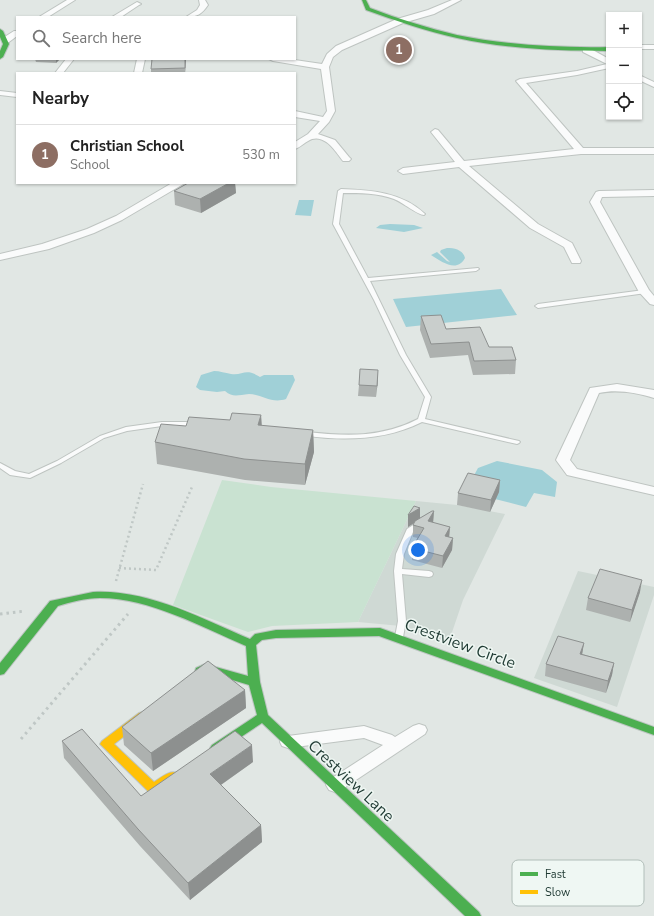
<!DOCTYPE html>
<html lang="en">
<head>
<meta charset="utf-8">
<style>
	:root { --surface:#fff; --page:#f6f6f6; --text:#222; --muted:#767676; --line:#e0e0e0; --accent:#db2777 }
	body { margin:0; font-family:"Nunito Sans",sans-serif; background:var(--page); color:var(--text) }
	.controls { position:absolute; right:12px; top:12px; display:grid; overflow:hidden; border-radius:0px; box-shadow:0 1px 3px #0004 }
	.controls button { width:36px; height:36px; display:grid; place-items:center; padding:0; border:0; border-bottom:1px solid var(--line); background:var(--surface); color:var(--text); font:20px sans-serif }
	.you { position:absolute; left:418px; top:550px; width:14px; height:14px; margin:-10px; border:3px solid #fff; border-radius:50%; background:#1a73e8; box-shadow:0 0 0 6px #1a73e833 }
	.badge { display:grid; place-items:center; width:26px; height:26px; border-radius:50%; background:var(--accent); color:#fff; font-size:13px; font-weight:700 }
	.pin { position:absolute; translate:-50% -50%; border:2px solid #fff; box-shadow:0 1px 4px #0006 }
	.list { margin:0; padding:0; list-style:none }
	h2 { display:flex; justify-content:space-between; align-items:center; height:52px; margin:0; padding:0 16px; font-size:17px }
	h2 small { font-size:13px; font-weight:400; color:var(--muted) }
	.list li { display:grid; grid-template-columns:26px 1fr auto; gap:12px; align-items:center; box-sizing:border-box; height:60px; padding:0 16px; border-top:1px solid var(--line) }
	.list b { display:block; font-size:15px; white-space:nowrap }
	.list p { margin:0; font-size:13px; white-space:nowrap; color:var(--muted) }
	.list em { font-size:13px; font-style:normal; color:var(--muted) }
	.icon { flex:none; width:22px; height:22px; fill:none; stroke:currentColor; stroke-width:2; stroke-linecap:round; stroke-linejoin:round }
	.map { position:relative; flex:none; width:654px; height:916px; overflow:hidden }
	.search { position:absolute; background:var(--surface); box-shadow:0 1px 3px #0004; left:16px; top:16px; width:280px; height:44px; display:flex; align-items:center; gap:10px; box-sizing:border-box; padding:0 14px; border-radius:0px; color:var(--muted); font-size:15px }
	.panel { position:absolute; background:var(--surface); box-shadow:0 1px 3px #0004; left:16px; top:72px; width:280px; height:112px; border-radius:0px }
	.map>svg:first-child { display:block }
	.built { fill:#cfd9d4 }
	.green { fill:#c9e2d1 }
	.water { fill:#a0d0d7 }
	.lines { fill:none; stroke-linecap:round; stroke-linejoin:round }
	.lane-casing { stroke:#bec4c1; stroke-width:2 }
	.street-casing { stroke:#bec4c1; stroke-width:2 }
	.fast-casing { stroke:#bdc5c2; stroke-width:2 }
	.slow-casing { stroke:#bdc5c2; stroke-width:2 }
	.path-far1 { stroke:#bfc7c5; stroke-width:2.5; stroke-dasharray:2 3; stroke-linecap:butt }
	.path { stroke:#bfc7c5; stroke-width:3; stroke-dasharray:2.5 4; stroke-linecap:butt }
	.lane { fill:#fafbfb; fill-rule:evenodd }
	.street { fill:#fafbfb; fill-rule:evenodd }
	.fast { fill:#4caf50; fill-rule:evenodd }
	.slow { fill:#ffc107; fill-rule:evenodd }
	.wall { fill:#adb1af }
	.shaded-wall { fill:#8d908f }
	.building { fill:#c9cecc; stroke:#8d908f }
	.labels { text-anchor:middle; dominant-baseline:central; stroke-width:3; stroke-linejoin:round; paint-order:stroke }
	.near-street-label { font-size:16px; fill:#1f3a33; stroke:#eff7f3 }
	.key { fill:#eff7f3; stroke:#b1beb9; stroke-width:1 }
	.key-label { font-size:11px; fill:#1f3a33 }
</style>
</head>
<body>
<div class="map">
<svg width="654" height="916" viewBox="0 0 654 916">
	<rect width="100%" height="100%" fill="#e1e7e4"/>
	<path class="built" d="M416,501L457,505L505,514L463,600L448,644L401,626L358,622Z
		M578,571L654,587V595L617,707L534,678Z"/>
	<path class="green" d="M222,480L271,487L416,501L358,622L272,626L248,632L173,605Z"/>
	<path class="water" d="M299,200H314L311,216L295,215Z
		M390,224L414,225L423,228L404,232L376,228L380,225Z
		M447,248C455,248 463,250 465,258C457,273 442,262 431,255L437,252L447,261L450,262L440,252L441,250Z
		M501,289L517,315L406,327L393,299Z
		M214,371C220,371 225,373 231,374C243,376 245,367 260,377L264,375H293L295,380L286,399C271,404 261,394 249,394C238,395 233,398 225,391L217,392L200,390L196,387L201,375Z
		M497,461L542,470L557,482L555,497L534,493L526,507L495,499L472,479L478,468Z"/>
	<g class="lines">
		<defs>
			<path id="lane" d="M341,189C371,190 402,192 425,214L424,215C418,215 402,202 394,199C378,193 360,193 343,193L339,224L368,278L478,268L479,269L476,271L370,281L406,355L431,397L425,419L519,441L520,442L519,443L517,444L422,422C392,437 361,440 328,438C320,437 312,437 304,435L303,434L304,433L306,432C347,436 381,438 418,419L425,397L400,355L374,300L333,224L338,191Z
				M644,290L647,292L646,293L538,308L535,306L538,304Z
				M162,422H196L199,424L196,426H162L127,431L104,438L61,463L30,478L10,475L0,468V463L15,471L29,474L57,461L100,436L126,427Z
				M418,522H424L425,524L413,532L404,554L402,569L429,571L432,572L433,574L432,576L429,577L402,574L406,621L403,637L402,639H396L395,637L398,621L394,571L396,554L407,529Z"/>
			<path id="street" d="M67,0H75L48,17H39Z
				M199,0H205L208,5C202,14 197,17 186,17L197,10L200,5Z
				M452,0H461L434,14L403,23L342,50L333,57L329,67L335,111L329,122L318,134L335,140L349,157L351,159L349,161H343C336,152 326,135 312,139C306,141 301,147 295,149V142L308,134L320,121L295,117V111L323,117L327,111L321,69L273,61L269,59H288L322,64L327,54L336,46L397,19L428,10Z
				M137,2L141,4L139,5L121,17H112Z
				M14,31H17V36L9,42H3V38Z
				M639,45H654V49H639Z
				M583,48H589L609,59V68L577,75L526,83L583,148H654V154H581L469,166L538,224L572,243L581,261L580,263H572L564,247L530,228L459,167L403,174L398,171L403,168L455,162L431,132L435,129L438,130L464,161L574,149L516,81L520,79L577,71L607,64L583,52Z
				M66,59H74L63,73H55Z
				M137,59H145L142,73H134Z
				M639,75L654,82V87L639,80Z
				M0,91L17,93V97L0,95Z
				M172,183H185L122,220L94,233L49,249L0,260V254L42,244L87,229L116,216Z
				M654,190V196L602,197L600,202L649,290L654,296V305L650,304L639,292L590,202L596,192L599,191Z
				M617,384L654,390V398C636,393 618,389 599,393L570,460L577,469L654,487V495L567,475L556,460L590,388Z
				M419,724L425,726L427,730L425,734L341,790L335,792L329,790L326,785L329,780L383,745L364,738L288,748L282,746L280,742L282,738L288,736L364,726L392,735L395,737L413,726Z"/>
			<path id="fast" d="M362,0H366L370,8C399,19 428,28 457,35C507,45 558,48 609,47V51C558,51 507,49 457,38C426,31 396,21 366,10Z
				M0,29L3,31L9,44L3,57L0,59V51L3,44L0,37Z
				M93,592C147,589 201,618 250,639L255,634L276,630L380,628L654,727V735L379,636L276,638L262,640L256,645L260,682L268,715L479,912L481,916H465L262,723L220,751L216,752L212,751L210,748L212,745L257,715L249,685L206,672L200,675L196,674L195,671L196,668L205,664L248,676L246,646C202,627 149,598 100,598C86,598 71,602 58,606L4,674L0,675V663L50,601Z"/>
			<path id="slow" d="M143,712L147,713L149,716L147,719L114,744L154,782C161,778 169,770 177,773L179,776L177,779L153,794L149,792L100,744L102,741L139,713Z"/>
		</defs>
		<use href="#lane" class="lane-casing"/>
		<use href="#street" class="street-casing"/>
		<use href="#fast" class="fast-casing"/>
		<use href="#slow" class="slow-casing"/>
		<path class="path-far1" d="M119,568L156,570L192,487
			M116,581L143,484"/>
		<path class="path" d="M0,614L25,611
			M21,739L128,614"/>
		<use href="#lane" class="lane"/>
		<use href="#street" class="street"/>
		<use href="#fast" class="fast"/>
		<use href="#slow" class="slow"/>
	</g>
	<path class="wall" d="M35,59H60L56,63L36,62Z
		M186,59L185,73H151V69Z
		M188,183H235L236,193L201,213L175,205L174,191Z
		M421,316L446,329L489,347L516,360L515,374L473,375L468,355L430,358L420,330Z
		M378,380L376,397L358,396L359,385Z
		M261,415L262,426L313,430L314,452L305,485L245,480L157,464L155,442L186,426L230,420Z
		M500,480L499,492L490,512L457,505L458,493Z
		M420,508V518L434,511L433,523L450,527L449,537L453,538L452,550L442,568L412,560V548L418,538L413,537V525L414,523L408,527V515Z
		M640,592L630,622L586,610L588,598Z
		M584,643L582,654L614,663L612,675L606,693L545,676L546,664Z
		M245,690L246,708L153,771L124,745L122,727Z
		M62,741L141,796L253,762L221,785L261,825L262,842L190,900L140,846L64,758Z"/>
	<path class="shaded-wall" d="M56,59H60L56,63Z
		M185,59H186L185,73Z
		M229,183H235L236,193L201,213L200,199Z
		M378,370V380L376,397L377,386Z
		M261,415L262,436L258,425Z
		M313,430L314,452L305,485V464Z
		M500,480L499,492L490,512L491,500Z
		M420,508V519L408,527V515Z
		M434,511L433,523L428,521Z
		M450,527L449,538L445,536Z
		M453,538L452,550L442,568L443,556Z
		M642,580L640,592L630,622L632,610Z
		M584,643L582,655L580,654Z
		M614,663L612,675L606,693L608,681Z
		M245,690L246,708L153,771L151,753Z
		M252,745L253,762L212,791L210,774Z
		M261,825L262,842L190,900L188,883Z"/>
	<path class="building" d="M152,59H185V68L151,69Z
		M188,183H229L200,199L174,191Z
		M441,315L446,329L480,327L489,347H512L516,360L474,361L469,342L431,344L421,316Z
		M360,369L378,370L377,386L359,385Z
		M232,413L261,415L258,425L313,430L305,464L244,459L155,442L161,424L186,426L189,417L230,420Z
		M468,473L500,480L491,500L458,493Z
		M414,506L420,508L408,515Z
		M432,511H434L428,521L450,527L445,536L453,538L443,556L412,548L424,528L413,525L415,521Z
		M600,569L642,580L632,610L588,598Z
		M558,636L584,643L580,654L614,663L608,681L546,664Z
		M208,661L245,690L151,753L122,727Z
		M82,729L141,796L235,731L252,745L210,774L261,825L188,883L138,829L62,741Z"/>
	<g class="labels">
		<g class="near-street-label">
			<text transform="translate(460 644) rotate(20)">Crestview Circle</text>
			<text transform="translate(351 781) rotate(43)">Crestview Lane</text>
		</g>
	</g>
	<rect x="512" y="860" width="132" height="46" rx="6" class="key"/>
	<rect x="520" y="872" width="18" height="4" fill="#4caf50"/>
	<rect x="520" y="890" width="18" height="4" fill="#ffc107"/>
	<g class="key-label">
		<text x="545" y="878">Fast</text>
		<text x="545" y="896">Slow</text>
	</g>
</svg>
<div class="controls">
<button>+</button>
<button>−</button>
<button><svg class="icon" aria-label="locate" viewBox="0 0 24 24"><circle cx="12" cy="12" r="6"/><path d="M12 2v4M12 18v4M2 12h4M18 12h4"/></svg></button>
</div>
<div class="you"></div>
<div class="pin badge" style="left:399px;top:50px;background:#8d6e63">1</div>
<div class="search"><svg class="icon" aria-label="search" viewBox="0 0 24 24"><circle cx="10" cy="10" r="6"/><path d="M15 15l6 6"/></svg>Search here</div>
<section class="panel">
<h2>Nearby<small></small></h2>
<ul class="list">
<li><span class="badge" style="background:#8d6e63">1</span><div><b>Christian School</b><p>School</p></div><em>530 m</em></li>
</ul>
</section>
</div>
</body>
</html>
